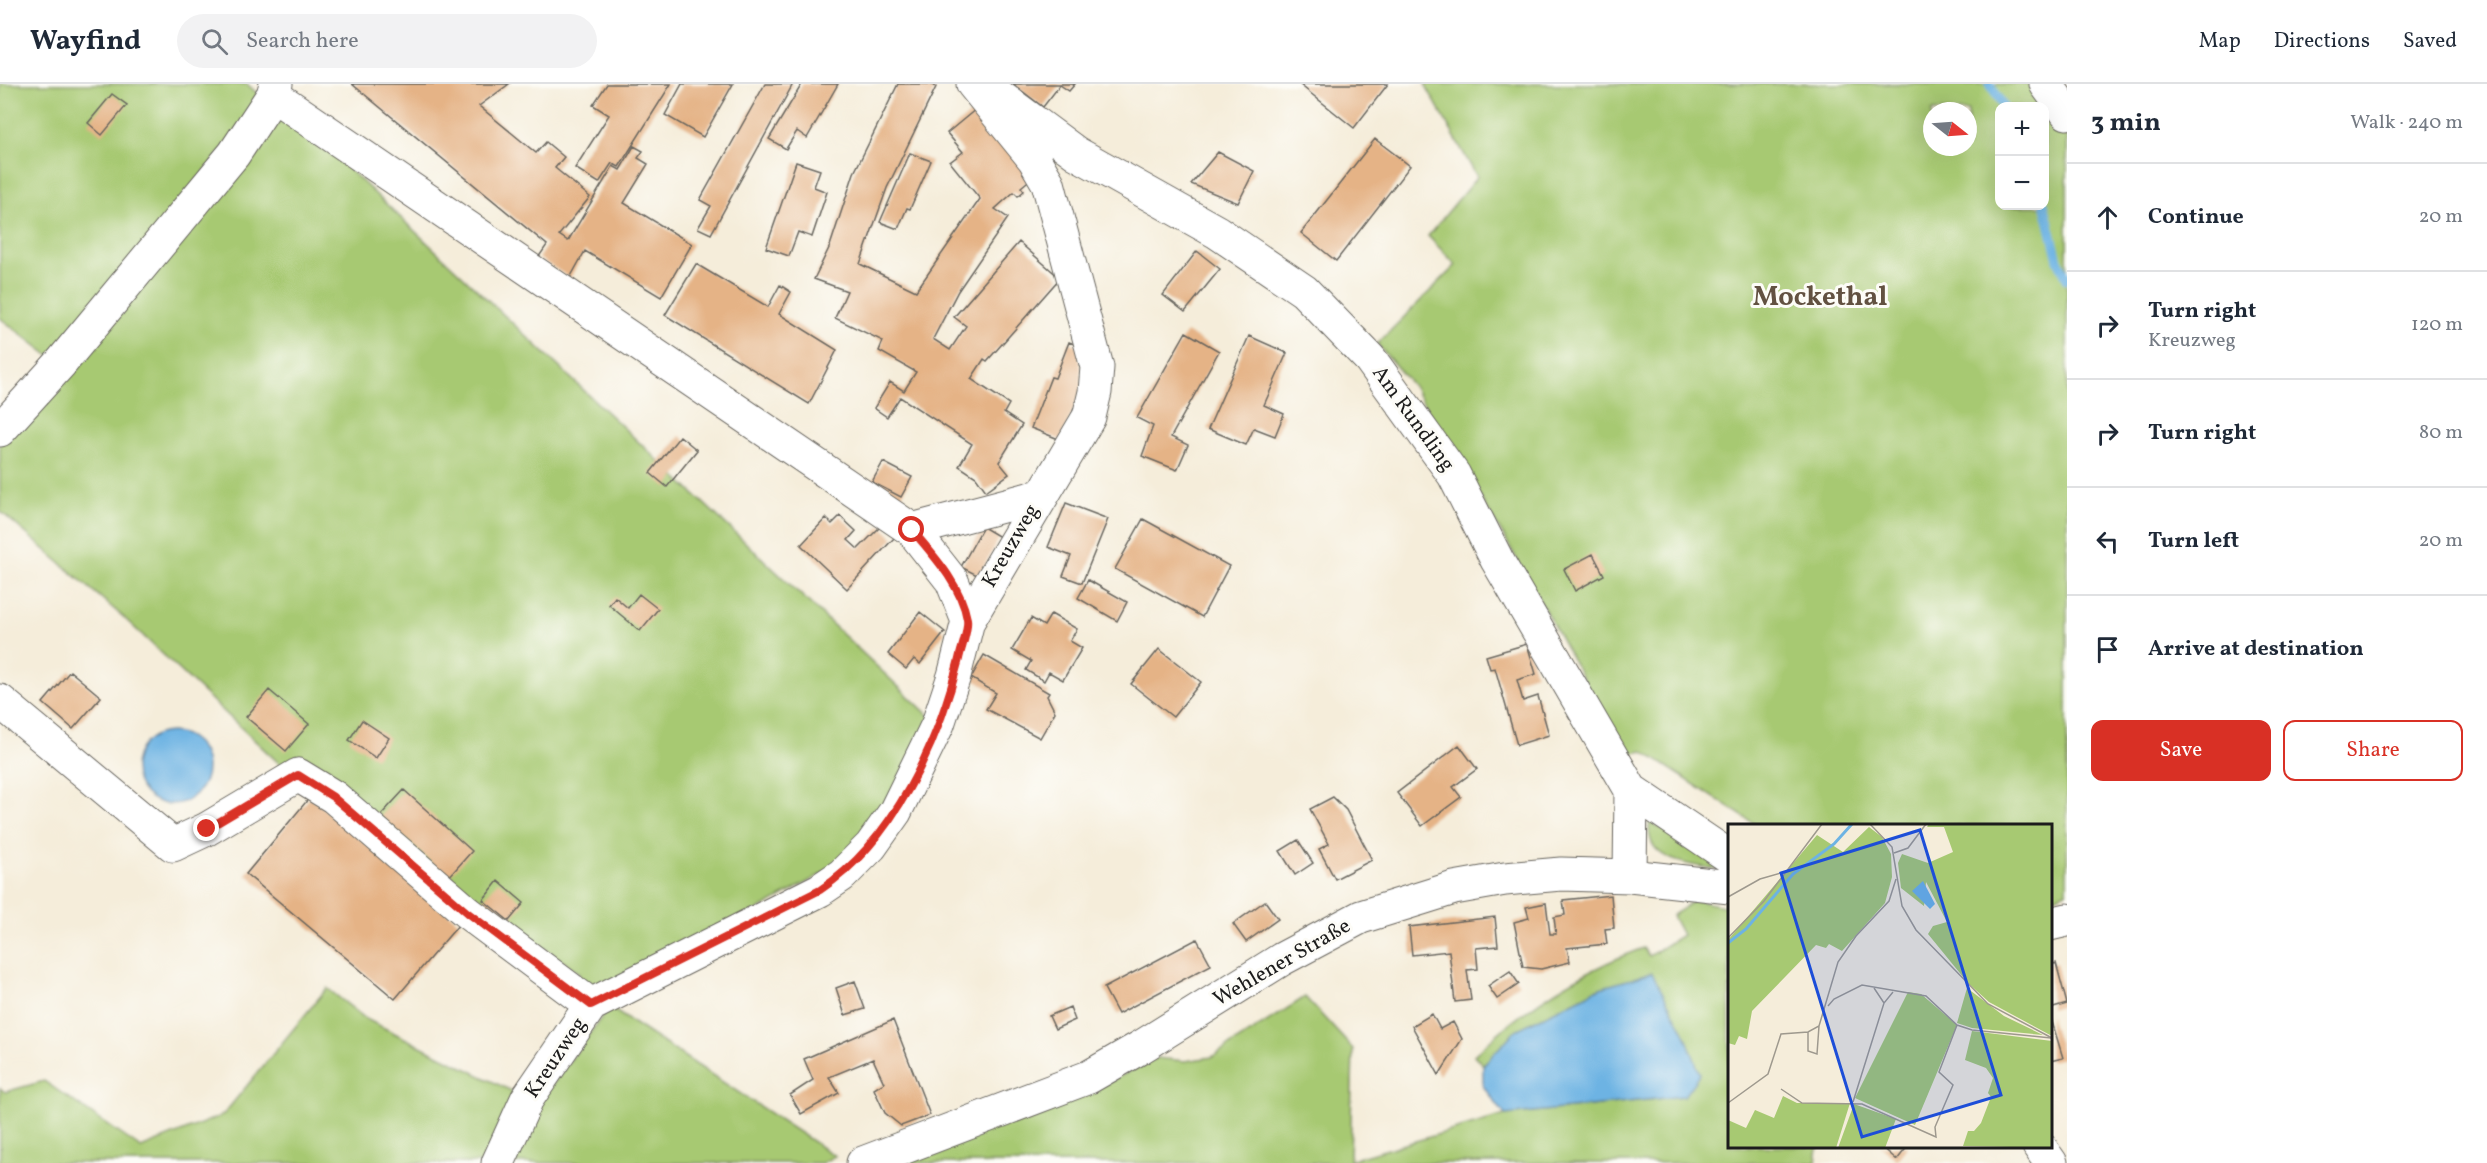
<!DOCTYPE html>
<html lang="en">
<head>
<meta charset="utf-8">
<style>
	:root { --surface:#fff; --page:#f2f2f3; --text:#1f2937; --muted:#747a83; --line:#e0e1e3; --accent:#d93025 }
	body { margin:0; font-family:Vollkorn,serif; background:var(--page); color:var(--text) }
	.controls { position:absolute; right:18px; top:18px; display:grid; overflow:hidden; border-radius:12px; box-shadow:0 6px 24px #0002 }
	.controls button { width:54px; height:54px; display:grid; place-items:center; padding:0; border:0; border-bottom:2px solid var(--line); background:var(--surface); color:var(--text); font:30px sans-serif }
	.compass { position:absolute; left:1923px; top:18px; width:54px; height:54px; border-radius:50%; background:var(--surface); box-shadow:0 6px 24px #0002; rotate:107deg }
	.stop { position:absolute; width:18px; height:18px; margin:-14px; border:4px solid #d93025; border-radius:50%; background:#fff }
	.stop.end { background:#d93025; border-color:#fff; box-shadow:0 2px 6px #0008 }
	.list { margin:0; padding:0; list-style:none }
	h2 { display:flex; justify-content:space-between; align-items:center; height:78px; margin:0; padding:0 24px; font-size:26px }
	h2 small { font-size:20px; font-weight:400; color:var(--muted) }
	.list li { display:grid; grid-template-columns:39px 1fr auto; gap:18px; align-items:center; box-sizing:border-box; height:108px; padding:0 24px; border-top:2px solid var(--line) }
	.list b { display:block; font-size:22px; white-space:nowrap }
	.list p { margin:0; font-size:20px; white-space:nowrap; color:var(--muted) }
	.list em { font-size:20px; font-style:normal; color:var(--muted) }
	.actions { display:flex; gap:12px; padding:18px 24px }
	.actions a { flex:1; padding:14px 0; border:2px solid var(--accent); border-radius:12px; text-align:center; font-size:21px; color:var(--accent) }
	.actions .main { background:var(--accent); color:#fff }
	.icon { flex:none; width:33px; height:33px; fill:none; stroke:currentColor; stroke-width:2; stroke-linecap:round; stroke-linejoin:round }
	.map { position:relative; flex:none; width:2067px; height:1079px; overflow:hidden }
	header { display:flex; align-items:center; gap:36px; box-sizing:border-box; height:84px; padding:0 30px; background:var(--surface); border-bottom:2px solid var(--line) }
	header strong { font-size:28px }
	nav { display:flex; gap:33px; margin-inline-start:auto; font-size:21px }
	.search { width:420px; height:54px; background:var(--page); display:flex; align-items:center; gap:15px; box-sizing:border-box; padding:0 21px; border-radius:33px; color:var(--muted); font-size:22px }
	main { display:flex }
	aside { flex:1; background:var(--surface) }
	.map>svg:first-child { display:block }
	.green { fill:#a7c972; stroke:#627247; stroke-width:1.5; fill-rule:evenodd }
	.water { fill:#6db3e3; stroke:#446880; stroke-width:1.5 }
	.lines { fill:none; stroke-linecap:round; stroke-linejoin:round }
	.stream { stroke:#6db3e3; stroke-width:9 }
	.building { fill:#e5b386 }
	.minor-casing { stroke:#68655e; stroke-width:35 }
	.minor { stroke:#fff; stroke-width:33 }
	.route { stroke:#d93025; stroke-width:8 }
	.labels { text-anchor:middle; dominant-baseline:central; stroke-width:6; stroke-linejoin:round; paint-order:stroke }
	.street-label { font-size:21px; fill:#1c1c1c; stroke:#fdfcf7 }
	.district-label { font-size:27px; font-weight:bold; fill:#625141; stroke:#fdfcf7 }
	.inset-river { fill:none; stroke:#6db3e3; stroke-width:3 }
	.inset-road { fill:none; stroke:#9e998e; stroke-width:1.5 }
	.view { fill:#1d4ed8; fill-opacity:0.15; stroke:#1d4ed8; stroke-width:3 }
	.inset-edge { fill:none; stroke:#1c1c1c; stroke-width:3 }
</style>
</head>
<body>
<header>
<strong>Wayfind</strong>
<div class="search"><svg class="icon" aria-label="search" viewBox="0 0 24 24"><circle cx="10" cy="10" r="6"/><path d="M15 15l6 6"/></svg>Search here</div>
<nav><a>Map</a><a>Directions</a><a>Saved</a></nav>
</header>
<main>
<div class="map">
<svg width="2067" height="1079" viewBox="0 0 2067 1079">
	<rect width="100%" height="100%" fill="#fdfcf7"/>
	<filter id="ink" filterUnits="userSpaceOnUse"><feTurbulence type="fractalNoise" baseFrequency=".0167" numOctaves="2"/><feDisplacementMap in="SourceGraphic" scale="12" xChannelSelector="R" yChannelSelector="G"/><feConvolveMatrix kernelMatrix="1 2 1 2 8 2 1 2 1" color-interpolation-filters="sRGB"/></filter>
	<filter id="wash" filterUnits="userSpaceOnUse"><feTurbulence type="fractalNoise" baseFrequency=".008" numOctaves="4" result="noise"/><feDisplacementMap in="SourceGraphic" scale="24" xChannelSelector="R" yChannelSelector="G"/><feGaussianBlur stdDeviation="1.35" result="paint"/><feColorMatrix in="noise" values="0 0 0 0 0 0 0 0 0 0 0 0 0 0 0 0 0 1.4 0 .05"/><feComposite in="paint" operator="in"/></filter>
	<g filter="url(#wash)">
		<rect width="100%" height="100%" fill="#f5edda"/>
		<path class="green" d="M0,0H247L258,10L256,23L55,276L0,234Z
			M1425,0H2029L2067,54V808L2051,814L2050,742L1756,741L1643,667L1625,671L1509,461L1413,302L1377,260L1456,181L1428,152L1477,93ZM2000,22H2044V122H2000ZM1932,27H1968V63H1932Z
			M283,35L298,37L938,640L871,762L591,921L569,904L581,890L284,684L122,532L0,427V358L265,41Z
			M1650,737L1728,787C1698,781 1641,781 1650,737Z
			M1694,816L1729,823L1730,1062L1818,1063L1816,1079H893L1088,1008L1157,974L1185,977L1212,973L1305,913L1353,965L1350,1076L1505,1031L1684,1012L1600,904L1516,946L1483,981L1474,971C1523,924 1580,887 1643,864L1649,872L1682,851L1672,832Z
			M327,904L366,935L520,1011L489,1079H0V1004L5,1008L44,997L141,1064L223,1031Z
			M609,923L835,1072L822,1079H512L538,1020Z"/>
		<path class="water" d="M135 684a36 36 0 1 1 72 0a36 36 0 1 1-72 0Z
			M1652,889L1685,950L1700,990L1684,1012L1505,1031L1483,1002V981L1516,946L1600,904Z"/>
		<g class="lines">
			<path class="stream" d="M1990,0L2003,22
				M2044,119L2058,176L2067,195"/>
		</g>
		<g id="blocks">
			<path class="building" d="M352,0H509L479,22L536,69L546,58L564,73L555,84L590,113L559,151L568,157L613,82L620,86L634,62L643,67L638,74L648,80L624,119L692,160L661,213L585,167L570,194L538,174L547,161Z
				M607,0H671L619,83L612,79L599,99L575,84L609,31L593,21Z
				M682,0H733L703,53L665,31Z
				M765,0H793L711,150L698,144L711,122L700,116Z
				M802,0H838L807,54L797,47L786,65L769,55Z
				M898,0H930L936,3L887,104L860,180L916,207L980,115L950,78L963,68L947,49L976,25L1033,93L1021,103L1024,107L1018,112L1014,108L995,125L1008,134L958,207L933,255L950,266L966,242L954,233L1019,158L1060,194L987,277L984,275L971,295L1009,320L1004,329L1022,341L999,378L1009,390L986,407L976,393L959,382L972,360L900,313L887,333L874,324L890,298L904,307L916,288L879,267L883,257L835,234L847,207L814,195L830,162L854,89Z
				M1013,0H1075L1069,7L1060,1L1043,23Z
				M1299,0H1388L1354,44Z
				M112,10L127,21L102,51L88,39Z
				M1375,55L1410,82L1336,177L1301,149Z
				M1218,68L1254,87L1238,119L1191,100Z
				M910,69L931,77L910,125L907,124L898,145L880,138Z
				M796,78L820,86L814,103L827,108L812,153L798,148L789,172L766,164Z
				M1197,167L1220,185L1185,228L1163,211Z
				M696,180L768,223L780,201L791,208L779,230L837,266L809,320L665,231Z
				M1186,248L1219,267L1171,353L1188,361L1177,386L1142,372L1153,342L1137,334Z
				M1249,252L1287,269L1264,321L1284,330L1275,352L1254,344L1246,361L1208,345Z
				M1069,258L1079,262L1082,305L1061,356L1031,344L1051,293L1055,294Z
				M680,352L697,366L667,403L650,389Z
				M883,378L912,393L901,413L872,398Z
				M1066,419L1108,435L1082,499L1063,492L1071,472L1048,463Z
				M840,432L856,447L848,456L858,465L881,442L894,454L847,505L801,461L826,434L832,440Z
				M1143,435L1229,482L1202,533L1115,485Z
				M983,443L1000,453L979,492L961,483Z
				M1593,470L1604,491L1575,507L1564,485Z
				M1088,496L1127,518L1117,537L1078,514Z
				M639,510L658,525L640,547L609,521L615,513L628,524Z
				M920,528L945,548L920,580L914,575L906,585L888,570Z
				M1051,530L1077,545L1070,557L1082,564L1063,596L1049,588L1044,597L1026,586L1031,577L1012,566L1031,534L1044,542Z
				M1527,560L1536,590L1517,596L1523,617L1538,612L1549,651L1517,661L1495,584L1490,585L1486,572Z
				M1159,565L1201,598L1173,633L1131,600Z
				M984,571L1049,609L1047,612L1055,628L1040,654L986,625L996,609L971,594Z
				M70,587L101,613L73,645L43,619Z
				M269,606L309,640L286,667L246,633Z
				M362,636L389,654L376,674L349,656Z
				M1459,661L1477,685L1453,703L1461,713L1422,742L1397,709Z
				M404,706L472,767L448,794L380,732Z
				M310,713L460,839L395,915L246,790Z
				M1333,713L1346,726L1372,776L1335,795L1319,765L1329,760L1310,725Z
				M1298,756L1313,779L1295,791L1280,767Z
				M498,797L524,819L509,837L483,816Z
				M1611,811L1614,844L1605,845L1607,860L1567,864L1570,878L1541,885L1523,883L1514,838L1529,834L1526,823L1546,819L1550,850H1556L1554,833L1565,831L1563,816Z
				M1265,817L1278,835L1246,858L1233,840Z
				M1495,833L1498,862L1476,864L1478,885L1467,886L1471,916L1455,918L1449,867L1412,871L1409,843Z
				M1197,855L1211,881L1118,930L1104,904Z
				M2056,879L2067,920L2050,925V881Z
				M1510,887L1519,900L1497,915L1488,902Z
				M855,897L865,925L845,931L836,904Z
				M1070,923L1075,936L1055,945L1049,932Z
				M1432,930L1440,945L1453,938L1462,955L1439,991L1412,942Z
				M2050,931L2063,974L2050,977Z
				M893,936L930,1031L901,1042L885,1029L874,1005L884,999L873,975L829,993L839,1009L801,1030L790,1011L813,996L804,975Z
				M1881,1062H1908L1897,1076Z"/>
		</g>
	</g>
	<g filter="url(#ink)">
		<use href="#blocks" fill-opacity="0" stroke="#68655e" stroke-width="1.5"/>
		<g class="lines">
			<defs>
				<path id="minor" d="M2046,0L2067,29
					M273,11L912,446L952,497L968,537
					M999,12L1076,69L1217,148L1304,207L1370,275L1454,391L1497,476L1631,706L1730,773
					M0,346L60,280L234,70L273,11L276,0
					M912,446L1040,412
					M0,617L173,761L207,745L298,691L334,713L468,829L591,921
					M1630,792L1631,706
					M2050,840L2067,836
					M2039,1062L2051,1079
					M498,1079L527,1015L591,921L820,806L842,791L871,762L895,728L938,640L954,592L968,537L1089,333L1095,308L1097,283L1048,99L1034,75L973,0
					M863,1079L1089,993L1141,963L1282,875L1361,833L1454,804L1505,795L1561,790L1630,792L1730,803"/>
			</defs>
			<use href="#minor" class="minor-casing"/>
			<use href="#minor" class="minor"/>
		</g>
	</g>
	<g class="lines" filter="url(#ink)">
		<path class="route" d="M207,745L298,691L333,713L468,829L591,921L820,806C894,757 938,659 959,575C961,564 969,546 967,535C961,501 934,472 912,446"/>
	</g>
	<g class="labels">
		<g class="street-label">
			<text transform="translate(1413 335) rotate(54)">Am Rundling</text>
			<text transform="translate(1011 462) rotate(-60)">Kreuzweg</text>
			<text transform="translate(1282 879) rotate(-30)">Wehlener Straße</text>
			<text transform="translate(556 974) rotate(-56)">Kreuzweg</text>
		</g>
		<g class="district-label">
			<text x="1820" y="214">Mockethal</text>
		</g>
	</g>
	<g transform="translate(1728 740)">
		<rect width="324" height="324" fill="#f5edda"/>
		<path d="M201,0H324V212L261,178L240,159L200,110L205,102L219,98L198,58L196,82L201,86L173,64L170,39L174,30L200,39L225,28L216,3H199ZM141,3L154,13L163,30L164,53L157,79L114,127L101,120L98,124L88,121L24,187L19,215L11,212L7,221L0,219V116L89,11L115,28ZM239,164L276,192L315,211L244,204L229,199ZM180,168L193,170L229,201L187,301L127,274ZM244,207L324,217V324L235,322L240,307H246L253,299L263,273L260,269L265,254L258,244L237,236ZM55,272L69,279H122L108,324H0V296L18,304L27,286L46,294ZM126,280L168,295L157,324H110Z" fill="#a7c972"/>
		<path d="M195,57L207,80L202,85L184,67Z" fill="#6db3e3"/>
		<path class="inset-river" d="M0,119L18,105L65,50L106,20L124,0"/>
		<path class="inset-road" d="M142,0L164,23L174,82L188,106L260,180L324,214M166,29L180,24L198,0M0,73L32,55L56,48M0,114L36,77L94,0M146,164L156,179M100,182L106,175L134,161L198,172L229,201L244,206L323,214M80,208V227L89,230L91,202M53,265L74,279L134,280L208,313L207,303L225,261L211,248L229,201M125,278L156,179L165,168M0,279L40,250L53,210L80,208L91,202L110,138L128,112L161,77L168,55"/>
		<path class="view" d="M192,6L273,271L134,313L53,49Z"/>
		<rect width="324" height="324" class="inset-edge"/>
	</g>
</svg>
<div class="controls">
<button>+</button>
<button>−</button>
</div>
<svg class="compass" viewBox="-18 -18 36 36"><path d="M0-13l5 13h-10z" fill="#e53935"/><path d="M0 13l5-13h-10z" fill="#747a83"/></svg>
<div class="stop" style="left:912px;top:446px"></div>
<div class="stop end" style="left:207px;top:745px"></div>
</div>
<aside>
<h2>3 min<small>Walk · 240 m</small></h2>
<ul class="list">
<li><svg class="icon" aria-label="ahead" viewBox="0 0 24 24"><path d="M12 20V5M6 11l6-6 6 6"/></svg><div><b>Continue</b></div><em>20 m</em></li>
<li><svg class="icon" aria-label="right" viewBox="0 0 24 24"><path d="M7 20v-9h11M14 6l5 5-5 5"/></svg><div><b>Turn right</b><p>Kreuzweg</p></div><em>120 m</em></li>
<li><svg class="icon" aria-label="right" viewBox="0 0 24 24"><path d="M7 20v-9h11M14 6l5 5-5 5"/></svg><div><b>Turn right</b></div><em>80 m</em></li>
<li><svg class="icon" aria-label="left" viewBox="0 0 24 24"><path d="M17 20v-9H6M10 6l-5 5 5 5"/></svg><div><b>Turn left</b></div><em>20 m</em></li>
<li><svg class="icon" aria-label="arrive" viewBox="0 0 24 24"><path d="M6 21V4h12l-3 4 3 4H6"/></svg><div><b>Arrive at destination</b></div></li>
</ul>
<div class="actions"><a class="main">Save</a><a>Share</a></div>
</aside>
</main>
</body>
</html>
